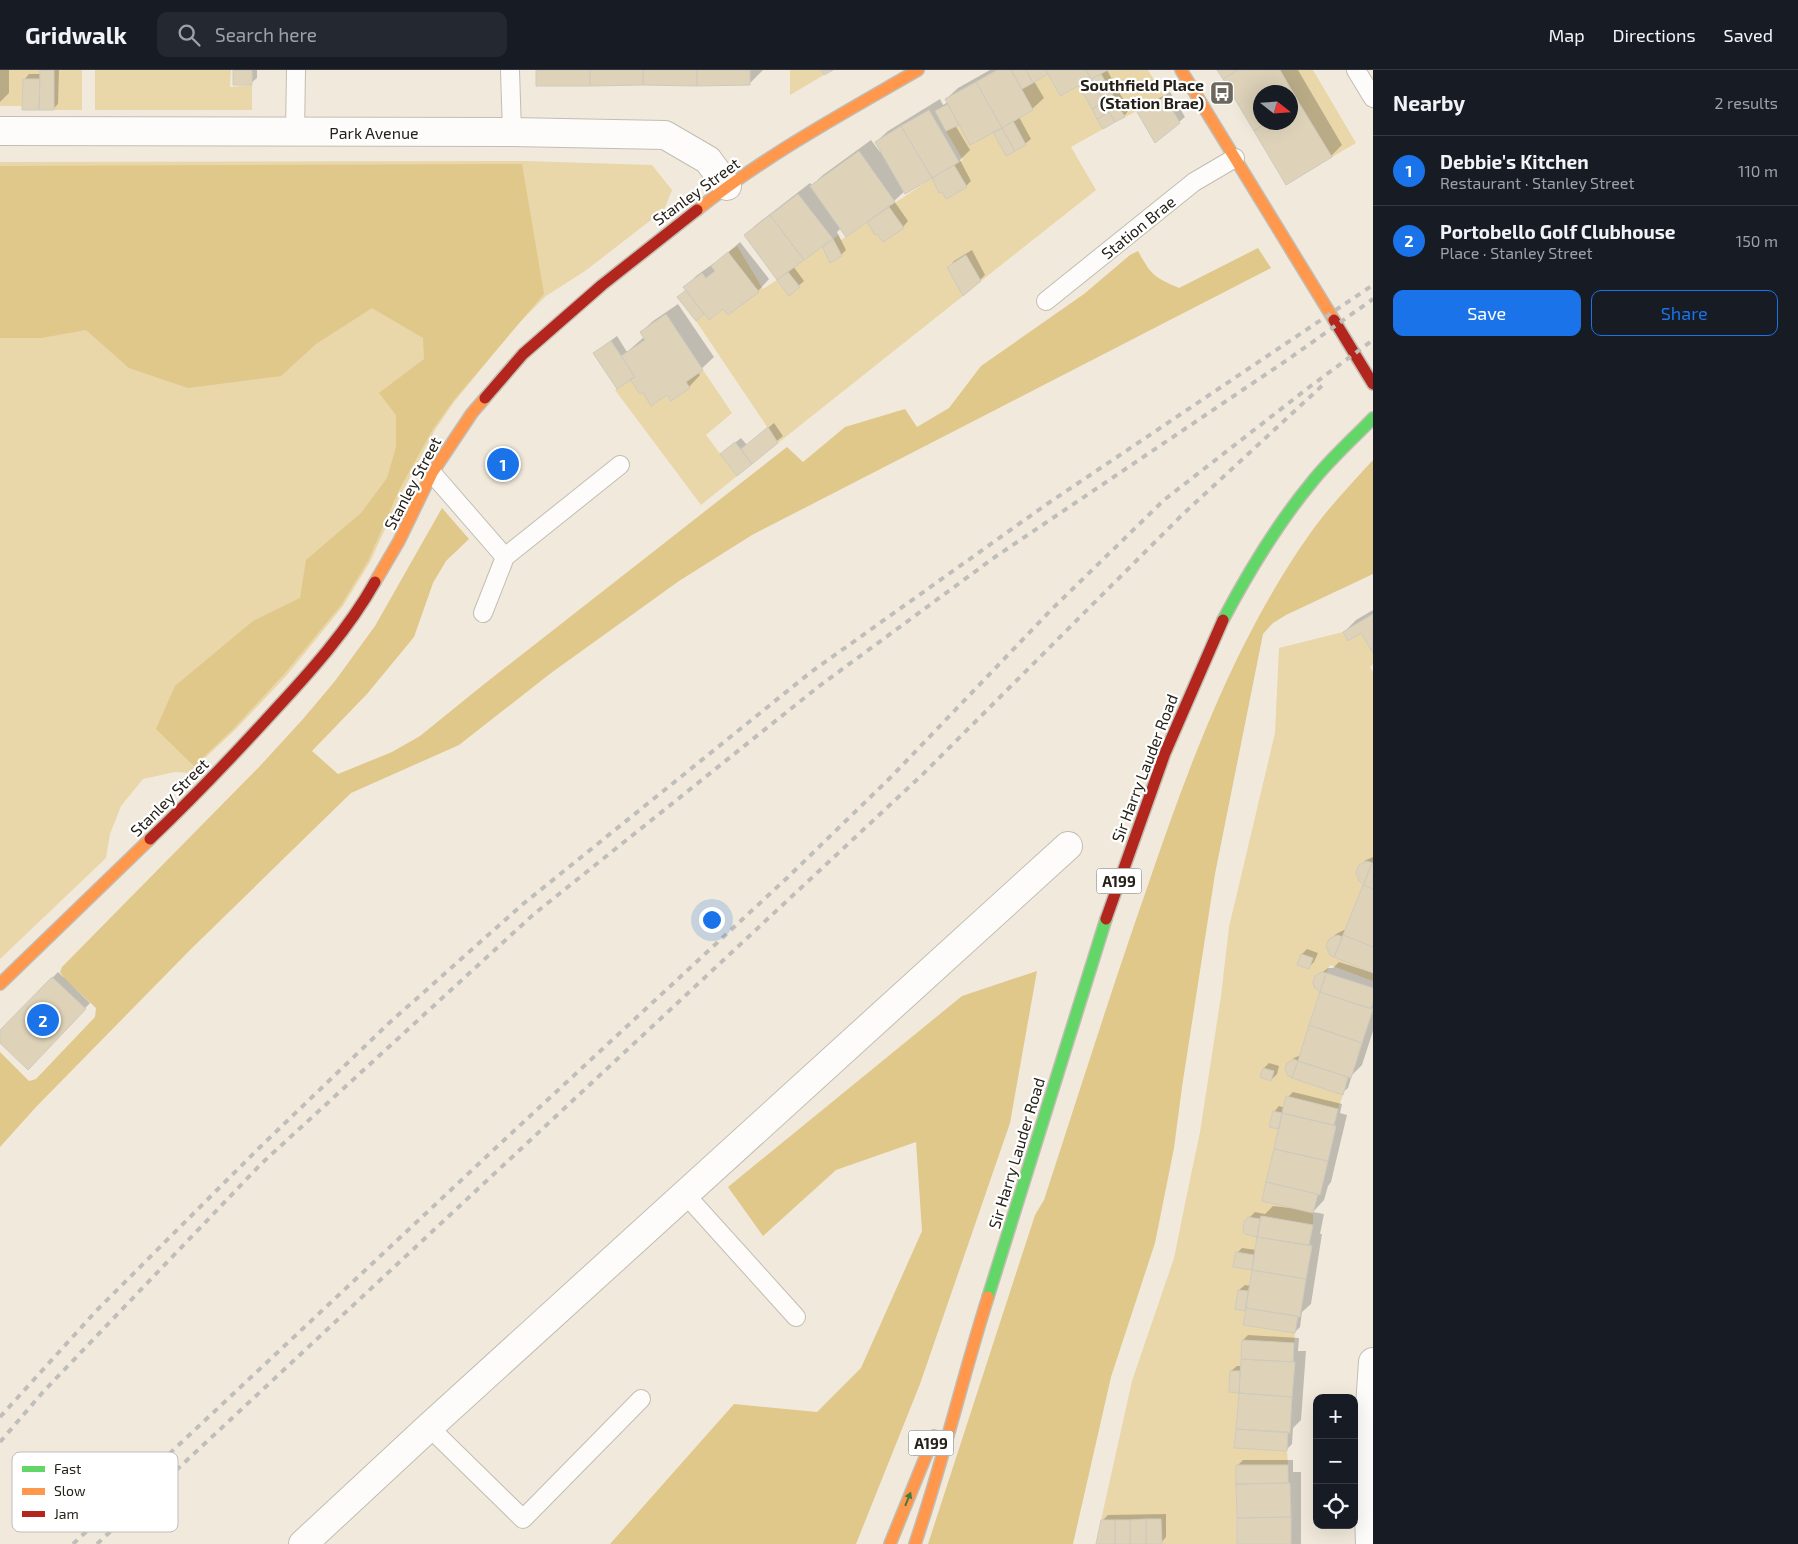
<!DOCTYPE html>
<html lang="en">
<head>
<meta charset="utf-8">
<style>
	:root { --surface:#171b24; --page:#242831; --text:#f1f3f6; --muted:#9ea1a6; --line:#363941; --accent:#1a73e8 }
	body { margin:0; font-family:"Exo 2",sans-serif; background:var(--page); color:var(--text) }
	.controls { position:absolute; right:15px; bottom:15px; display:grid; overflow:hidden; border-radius:10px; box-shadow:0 5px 20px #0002 }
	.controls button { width:45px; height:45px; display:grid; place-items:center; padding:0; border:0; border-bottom:1px solid var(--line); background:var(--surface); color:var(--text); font:25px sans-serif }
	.compass { position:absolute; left:1253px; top:15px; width:45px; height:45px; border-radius:50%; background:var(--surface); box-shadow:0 5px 20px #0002; rotate:107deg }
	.you { position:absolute; left:711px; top:849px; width:18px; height:18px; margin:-12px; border:4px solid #fff; border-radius:50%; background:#1a73e8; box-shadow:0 0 0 8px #1a73e833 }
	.badge { display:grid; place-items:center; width:32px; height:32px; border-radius:50%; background:var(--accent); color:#fff; font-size:16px; font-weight:700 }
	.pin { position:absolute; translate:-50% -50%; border:2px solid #fff; box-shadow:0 1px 5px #0006 }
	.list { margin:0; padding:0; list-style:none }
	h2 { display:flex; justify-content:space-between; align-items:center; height:65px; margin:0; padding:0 20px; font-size:21px }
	h2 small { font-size:16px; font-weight:400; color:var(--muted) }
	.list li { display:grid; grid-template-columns:32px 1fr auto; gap:15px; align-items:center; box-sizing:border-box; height:70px; padding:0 20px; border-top:1px solid var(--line) }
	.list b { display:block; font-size:19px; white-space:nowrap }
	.list p { margin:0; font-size:16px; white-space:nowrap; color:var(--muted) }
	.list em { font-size:16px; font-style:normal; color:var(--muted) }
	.actions { display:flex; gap:10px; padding:15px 20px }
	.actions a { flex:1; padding:11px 0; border:1px solid var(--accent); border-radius:10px; text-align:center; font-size:18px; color:var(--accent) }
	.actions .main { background:var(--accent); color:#fff }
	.icon { flex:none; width:28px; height:28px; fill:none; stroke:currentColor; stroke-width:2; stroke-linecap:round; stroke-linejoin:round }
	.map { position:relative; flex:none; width:1373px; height:1474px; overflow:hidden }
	header { display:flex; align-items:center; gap:30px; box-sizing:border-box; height:70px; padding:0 25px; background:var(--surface); border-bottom:1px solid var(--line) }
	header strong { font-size:24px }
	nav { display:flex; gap:28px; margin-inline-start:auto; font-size:18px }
	.search { width:350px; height:45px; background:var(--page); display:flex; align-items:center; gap:12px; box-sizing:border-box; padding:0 18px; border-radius:10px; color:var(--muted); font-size:19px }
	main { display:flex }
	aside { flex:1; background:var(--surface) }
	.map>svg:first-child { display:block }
	.green { fill:#e9d6a9; fill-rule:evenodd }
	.forest { fill:#e0c78a }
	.shadow { fill:#0003; fill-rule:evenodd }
	.building { fill:#ded3b9; stroke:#cfcabe }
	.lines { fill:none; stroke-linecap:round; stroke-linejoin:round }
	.lane-casing { stroke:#c2bdb2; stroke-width:20 }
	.street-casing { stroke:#c2bdb2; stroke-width:30 }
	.fast-casing { stroke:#c2bdb2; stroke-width:14 }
	.slow-casing { stroke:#c2bdb2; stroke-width:14 }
	.jam-casing { stroke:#c2bdb2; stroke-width:14 }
	.lane { stroke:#fdfcfa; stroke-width:18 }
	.street { stroke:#fdfcfa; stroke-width:28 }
	.fast { stroke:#63d668; stroke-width:11 }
	.slow { stroke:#ff974d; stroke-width:11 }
	.jam { stroke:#b3261e; stroke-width:11 }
	.rail { stroke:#c0beba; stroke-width:4; stroke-dasharray:6 6; stroke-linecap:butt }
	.oneway { fill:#447c40 }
	.labels { text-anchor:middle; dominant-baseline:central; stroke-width:4.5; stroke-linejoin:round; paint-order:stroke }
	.shield { fill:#fff; stroke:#67645e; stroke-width:1 }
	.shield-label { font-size:15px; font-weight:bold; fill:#262219 }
	.poi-label { font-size:16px; font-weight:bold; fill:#262219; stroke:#fff; text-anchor:end }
	.street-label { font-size:16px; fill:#262219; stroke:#fff }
	.key { fill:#fff; stroke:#bebdba; stroke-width:1 }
	.key-label { font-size:14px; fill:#262219 }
</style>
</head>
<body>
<header>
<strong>Gridwalk</strong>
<div class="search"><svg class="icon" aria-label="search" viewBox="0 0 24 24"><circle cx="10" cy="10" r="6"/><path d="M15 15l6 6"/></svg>Search here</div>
<nav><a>Map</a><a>Directions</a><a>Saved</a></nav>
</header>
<main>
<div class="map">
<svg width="1373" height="1474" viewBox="0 0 1373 1474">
	<rect width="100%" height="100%" fill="#f1eadc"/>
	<path class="green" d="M0,0H40V9H23L22,36H0Z
		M54,0H82V40H54Z
		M95,0H231L230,17L252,15V40H95Z
		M790,0H821L824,5L790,25Z
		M1108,0H1148L1165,27L1125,47L1101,4Z
		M1280,0H1313L1356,73L1332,87Z
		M1048,4L1060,26L1079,16L1103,59L1071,77L1096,120L981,211L966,185L948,196L963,226L778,373L696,251L704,244L709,250L723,239L728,245L758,222L728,182L737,176L763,219L777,210L789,225L800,217L788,202L822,176L830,193L841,187L833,169L838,165L841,170L867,152L876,165L903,158L889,137L932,108L939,123L942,122L946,129L967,117L954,95L963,90L946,61L959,55L971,75L993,62L1006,86L1026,75L1013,51L1033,40L1022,19Z
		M525,91L652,95L672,120L664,140L585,201L546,226L519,253L454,332L435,360L401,424L370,492L343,536L287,605L236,659L189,703L175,702L143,709L121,736L110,764L106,788L0,889V92Z
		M703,300L732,343L706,365L737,406L701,435L615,320L630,309L640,324L643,322L652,335L667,325L671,330L686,312Z
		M1343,562L1348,571L1361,563L1373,583V594L1370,597L1373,602V793L1367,791C1354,795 1353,807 1364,814L1343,867C1333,864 1329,868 1326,876L1330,885L1334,887L1373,903V911L1330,895L1326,903L1322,902L1315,906L1320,922L1298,991C1290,989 1287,992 1285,999L1288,1006L1292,1008L1343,1025L1338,1039L1287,1027L1282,1043L1273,1041L1269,1057L1279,1059L1262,1130L1313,1143V1155L1261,1146L1260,1149L1248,1147C1243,1152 1241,1158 1245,1164L1257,1167L1254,1185L1236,1183L1233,1197L1252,1200L1248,1221L1238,1220L1235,1239L1245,1241L1243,1255L1295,1263L1294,1273L1242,1270L1240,1301H1230L1229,1322L1239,1323L1234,1377L1287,1381L1288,1395L1236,1396L1237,1474H1162L1161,1449L1101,1450L1132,1311L1174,1188L1187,1124L1200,1062L1221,926L1229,857L1275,663L1279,578ZM1301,884L1313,888L1309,899L1297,895ZM1263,998L1274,1001L1271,1011L1260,1007Z"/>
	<path class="forest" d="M522,94L544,224L453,331L433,359L399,420L368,491L341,535L285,603L234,658L194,696L156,659L175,616L253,551L300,528L306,490L361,443L387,408L396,377V345L379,323L424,289L423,268L372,238L316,274L281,306L188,318L129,298L86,260L41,268H0V96Z
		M1258,178L1271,198L752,465L679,511L551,603L459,675L351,723L191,879L36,1037L0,1077V982L29,1011L36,1009L95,947L96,938L64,908L60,902L62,897L260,696L303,649L335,611L375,556L442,438L469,469L446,491L433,513L414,567L367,624L312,681L338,704L392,682L420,666L483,615L787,377L803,392L845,357L905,339L917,357L949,338L981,296L1084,224L1130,185L1138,181C1151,205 1154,207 1179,218Z
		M1373,390V504L1286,545L1273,553L1263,564L1215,804L1182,1017L1174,1078L1155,1173L1111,1307L1073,1474H928L1035,1145L1044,1130C1078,1026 1111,921 1147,818C1189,695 1234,572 1309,465C1328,438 1351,414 1373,390Z
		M1037,901L1010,1053L920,1314L856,1474H610L734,1334L817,1342L861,1298L922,1161L916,1072L836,1100L763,1166L728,1117L962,926Z"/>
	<path class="shadow" d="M0,0H9V23L0,32Z
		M41,0H59L58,34L53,39L24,10L29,4H41Z
		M234,0H257V8L251,13Z
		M538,0H763L749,14Z
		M990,0H1107L1129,40L1124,46L1103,57L1079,14L1048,3L1034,11L1044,28L1032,39L1019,47L1031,69L1025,74L994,61L959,52L955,55L970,80L960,90L971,111L966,116L940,122L933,107L905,121L894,131L908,151L903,157L868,152L873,148L872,147L841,158L837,162L846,180L841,185L822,175L793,196L804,211L789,224L745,165L757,154L810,113L812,115L823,105L871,70L880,82L882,81L876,72L888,61L940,29L943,35L948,32L946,29L958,18Z
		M1219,0H1298L1342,75L1331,86L1286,113ZM1260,22H1290V52H1260Z
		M1170,22L1185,47L1179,52L1138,42L1144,37Z
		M740,172L769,209L758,221L723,237L704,243L696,249L685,218L696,206L714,193L715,194Z
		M972,180L985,205L980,210L949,197L954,191Z
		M678,234L714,287L698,302L700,305L689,317L667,323L643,320L631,308L594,283L617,266L627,282L644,267L641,262L653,251Z
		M774,353L783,366L737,404L727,379L741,368L747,375Z
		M1373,540V581L1362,561L1344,562L1356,550Z
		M1373,787V961L1362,995L1352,1005L1348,1018L1342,1023L1288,994L1294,988L1301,985L1323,917L1316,907L1328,898H1333L1339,892L1370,902V900L1330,870L1336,864L1344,860L1346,861L1365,813L1360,796L1366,790Z
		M1307,879L1318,883L1314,892L1308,898L1302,884Z
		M58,902L90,933L28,998L0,972V962Z
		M1269,993L1279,996L1277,1004L1271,1010L1261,1007L1264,998Z
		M1293,1022L1342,1034L1340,1043L1347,1045L1331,1112L1328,1116L1324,1130L1313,1142L1324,1144L1320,1164H1322L1311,1234L1302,1242L1300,1257L1295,1262L1247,1240L1237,1238L1239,1220L1245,1215L1251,1216L1254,1196L1251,1199L1237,1183L1242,1178L1256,1180L1259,1163L1257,1166L1246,1151L1255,1142L1265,1144L1273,1136L1290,1138L1281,1055L1274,1042L1279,1036L1285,1038L1288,1027Z
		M1248,1265L1299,1268L1298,1281H1306L1301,1350L1293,1358L1292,1374L1286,1380L1240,1322L1230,1321L1231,1301L1237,1296H1241L1243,1270Z
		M1243,1390H1293V1402H1301V1474H1239L1237,1396Z
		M1166,1444V1467L1161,1473L1102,1451L1108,1445Z"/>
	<path class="building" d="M40,0H54V40H39Z
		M233,0H252V15H233Z
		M536,0H590V16H536Z
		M590,0H643V15L590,16Z
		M643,0H697V16L643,15Z
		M697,0H750V15L697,16Z
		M821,0H833L824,5Z
		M997,0H1011L1033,40L1002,58L976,12Z
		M1011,0H1026L1033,13L1022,19Z
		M1026,0H1046L1048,4L1033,13Z
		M1046,0H1086L1091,9L1060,26Z
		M1086,0H1108L1091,9Z
		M1217,0H1237L1223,9Z
		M1237,0H1280L1299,33L1290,38V22H1260V52H1267L1254,61L1223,9Z
		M1101,4L1114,27L1104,32L1091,9Z
		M23,9H40L39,40H22Z
		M1091,9L1104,32L1092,39L1079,16Z
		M976,12L1002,58L970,75L945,29Z
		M1114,27L1119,37L1109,42L1104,32Z
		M1165,27L1180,53L1155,73L1137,42Z
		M1104,32L1109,42L1097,49L1092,39Z
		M1299,33L1332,87L1286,115L1254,61L1267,52H1290V38Z
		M948,34L959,55L946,61L935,41Z
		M1119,37L1125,47L1115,52L1109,42Z
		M929,40L959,92L932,108L901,56Z
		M1109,42L1115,52L1103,59L1097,49Z
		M1013,51L1026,75L1015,81L1002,58Z
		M901,56L932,108L905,124L875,72Z
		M1002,58L1015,81L1006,86L993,62Z
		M859,81L895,132L846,167L810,116Z
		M954,95L967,117L946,129L942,122L939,123L932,108Z
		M798,124L833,169L804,190L770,145Z
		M889,137L904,158L883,172L877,164L875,165L867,152Z
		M770,145L804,190L777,210L744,165Z
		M833,169L842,186L830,193L822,176Z
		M728,182L759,222L728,245L723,239L709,250L683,217L702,203L706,208L715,201L711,196Z
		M966,185L981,211L963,226L947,197Z
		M788,202L800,217L789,226L777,210Z
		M686,220L704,244L696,251L677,227Z
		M666,244L703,300L686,312L690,318L671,331L667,325L651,336L643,322L640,324L630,309L635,307L621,286L645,270L640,262Z
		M611,271L635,307L617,319L593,283Z
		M768,357L778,373L752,394L741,379Z
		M735,372L752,394L737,406L720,384Z
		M1373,544V583L1361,563L1348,571L1343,562Z
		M1367,791L1372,793L1364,814L1359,811L1356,802L1359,795Z
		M1372,793H1373V819L1363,815Z
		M1363,815L1373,819V877L1343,865Z
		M1337,865L1343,867L1334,887L1330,885L1326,876L1329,869Z
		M1343,865L1373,877V903L1334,887Z
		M1301,884L1313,888L1309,899L1297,895Z
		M1322,902L1326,903L1320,922L1314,917L1313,912L1315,906Z
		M1326,903L1373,918V931L1371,939L1320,922Z
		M52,907L86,939L28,1000L0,973V960Z
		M1320,922L1373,939L1362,973L1309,955Z
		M1309,955L1362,973L1351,1008L1298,991Z
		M1294,989L1298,991L1292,1008L1288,1006L1285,999L1287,993Z
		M1298,991L1348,1007L1343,1025L1292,1008Z
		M1263,998L1274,1001L1271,1011L1260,1007Z
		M1286,1026L1338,1039L1334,1055L1282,1043Z
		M1273,1041L1282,1043L1279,1059L1269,1057Z
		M1282,1043L1336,1056L1328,1091L1274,1079Z
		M1274,1079L1328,1091L1320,1125L1266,1112Z
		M1266,1112L1318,1124L1313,1143L1262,1131Z
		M1261,1146L1313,1155L1309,1175L1257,1167Z
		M1248,1147L1260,1149L1257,1167L1245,1164L1243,1161L1244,1152Z
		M1257,1167L1312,1176L1306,1209L1252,1200Z
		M1236,1182L1254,1185L1252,1200L1233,1197Z
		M1252,1200L1306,1209L1300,1247L1246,1238Z
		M1238,1220L1248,1221L1245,1241L1235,1239Z
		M1246,1238L1298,1246L1295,1263L1243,1255Z
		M1242,1270L1294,1273L1293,1292L1241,1289Z
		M1241,1289L1295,1292L1292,1327L1239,1323Z
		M1230,1301H1240L1239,1323L1229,1322Z
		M1239,1323L1292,1327L1290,1363L1236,1359Z
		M1236,1359L1288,1362L1287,1381L1234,1378Z
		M1236,1395H1288V1413L1236,1414Z
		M1290,1413L1291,1447L1237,1448L1236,1414Z
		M1291,1447V1474H1237V1448Z
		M1146,1449H1161L1162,1474H1146Z
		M1146,1449V1474H1130V1450Z
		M1101,1450H1115V1474H1096Z
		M1115,1450H1130V1474H1115Z"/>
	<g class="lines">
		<defs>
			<path id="lane" d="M510,0L512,62
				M1356,0L1373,28
				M295,62L296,0
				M1046,231L1194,112L1235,88
				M432,403L505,487L620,395
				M483,543L505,487
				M685,1124L796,1247
				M429,1357L523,1449L641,1329"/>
			<path id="street" d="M0,61L512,62L665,65L708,90L727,116
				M303,1474L429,1357L1068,776
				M1370,1474L1367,1381L1373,1292"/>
			<path id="fast" d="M1223,550C1249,501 1277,454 1312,412C1330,389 1353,369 1373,348
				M988,1227L1106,849"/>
			<path id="slow" d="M1181,0L1334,250
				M697,140C766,85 842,44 918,0
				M375,512L399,471L432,403L472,343L485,328
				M0,914L150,769
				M890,1474L934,1366
				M915,1474C943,1392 962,1309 988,1227"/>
			<path id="jam" d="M1334,250L1373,314
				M485,328L523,284L602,215L697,140
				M150,769C193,728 234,685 274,641C311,601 348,560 375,512
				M1106,849L1165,683L1223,550"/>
		</defs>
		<use href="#lane" class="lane-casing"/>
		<use href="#street" class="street-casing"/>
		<use href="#fast" class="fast-casing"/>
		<use href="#slow" class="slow-casing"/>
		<use href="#jam" class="jam-casing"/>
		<use href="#lane" class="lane"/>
		<use href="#street" class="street"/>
		<use href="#fast" class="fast"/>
		<use href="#slow" class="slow"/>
		<use href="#jam" class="jam"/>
		<path class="rail" d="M0,1347L97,1240L258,1079L388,954L523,834L811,602L1047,434L1373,215
			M0,1372L43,1322L262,1093L534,844L818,617L995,487L1290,288L1373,229
			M73,1474L502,1072L787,808L892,706L1051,540L1164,430L1308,318L1373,270
			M97,1474L922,705L1182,445L1325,313"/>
	</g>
	<defs><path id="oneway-solid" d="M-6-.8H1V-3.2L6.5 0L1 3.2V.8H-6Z" transform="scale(1.25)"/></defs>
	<use class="oneway" href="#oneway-solid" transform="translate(908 1429) rotate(-68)"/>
	<defs>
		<symbol id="bus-square" viewBox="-11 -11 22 22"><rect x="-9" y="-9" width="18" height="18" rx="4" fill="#6d685d" stroke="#fff"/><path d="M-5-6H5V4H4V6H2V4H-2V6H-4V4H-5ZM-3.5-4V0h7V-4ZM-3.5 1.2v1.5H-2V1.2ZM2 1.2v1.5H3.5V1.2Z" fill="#fff"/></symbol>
	</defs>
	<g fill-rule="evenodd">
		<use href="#bus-square" x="1208" y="9" width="28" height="28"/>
	</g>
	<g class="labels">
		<g class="shield">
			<rect x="1096.5" y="798.5" width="45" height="25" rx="4"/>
			<rect x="908.5" y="1360.5" width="45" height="25" rx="4"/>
		</g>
		<g class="shield-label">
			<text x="1119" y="811">A199</text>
			<text x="931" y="1373">A199</text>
		</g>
		<g class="poi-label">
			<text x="1204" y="14">Southfield Place<tspan x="1204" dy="18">(Station Brae)</tspan></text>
		</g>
		<g class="street-label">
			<text x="374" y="62">Park Avenue</text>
			<text transform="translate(696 121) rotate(-36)">Stanley Street</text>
			<text transform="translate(1138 157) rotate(-39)">Station Brae</text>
			<text transform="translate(412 413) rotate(-62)">Stanley Street</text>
			<text transform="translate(1144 698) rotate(-69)">Sir Harry Lauder Road</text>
			<text transform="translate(169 727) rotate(-45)">Stanley Street</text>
			<text transform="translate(1016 1083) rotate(-73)">Sir Harry Lauder Road</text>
		</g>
	</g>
	<rect x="12" y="1382" width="166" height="80" rx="8" class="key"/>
	<rect x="22" y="1396" width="23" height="6" fill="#63d668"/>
	<rect x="22" y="1418" width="23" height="7" fill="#ff974d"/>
	<rect x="22" y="1441" width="23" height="6" fill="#b3261e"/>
	<g class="key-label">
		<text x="54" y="1404">Fast</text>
		<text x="54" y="1426">Slow</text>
		<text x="54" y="1449">Jam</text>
	</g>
</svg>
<div class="controls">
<button>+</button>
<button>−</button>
<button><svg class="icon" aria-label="locate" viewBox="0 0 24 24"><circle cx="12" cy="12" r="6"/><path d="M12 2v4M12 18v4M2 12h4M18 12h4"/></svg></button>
</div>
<svg class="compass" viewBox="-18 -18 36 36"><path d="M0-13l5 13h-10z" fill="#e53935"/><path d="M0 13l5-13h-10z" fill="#9ea1a6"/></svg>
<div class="you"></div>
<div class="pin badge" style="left:503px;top:394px">1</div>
<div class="pin badge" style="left:43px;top:950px">2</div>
</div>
<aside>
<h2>Nearby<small>2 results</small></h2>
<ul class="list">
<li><span class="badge">1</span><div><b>Debbie's Kitchen</b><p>Restaurant · Stanley Street</p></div><em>110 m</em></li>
<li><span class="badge">2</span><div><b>Portobello Golf Clubhouse</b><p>Place · Stanley Street</p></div><em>150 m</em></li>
</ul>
<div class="actions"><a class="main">Save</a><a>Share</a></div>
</aside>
</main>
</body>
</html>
